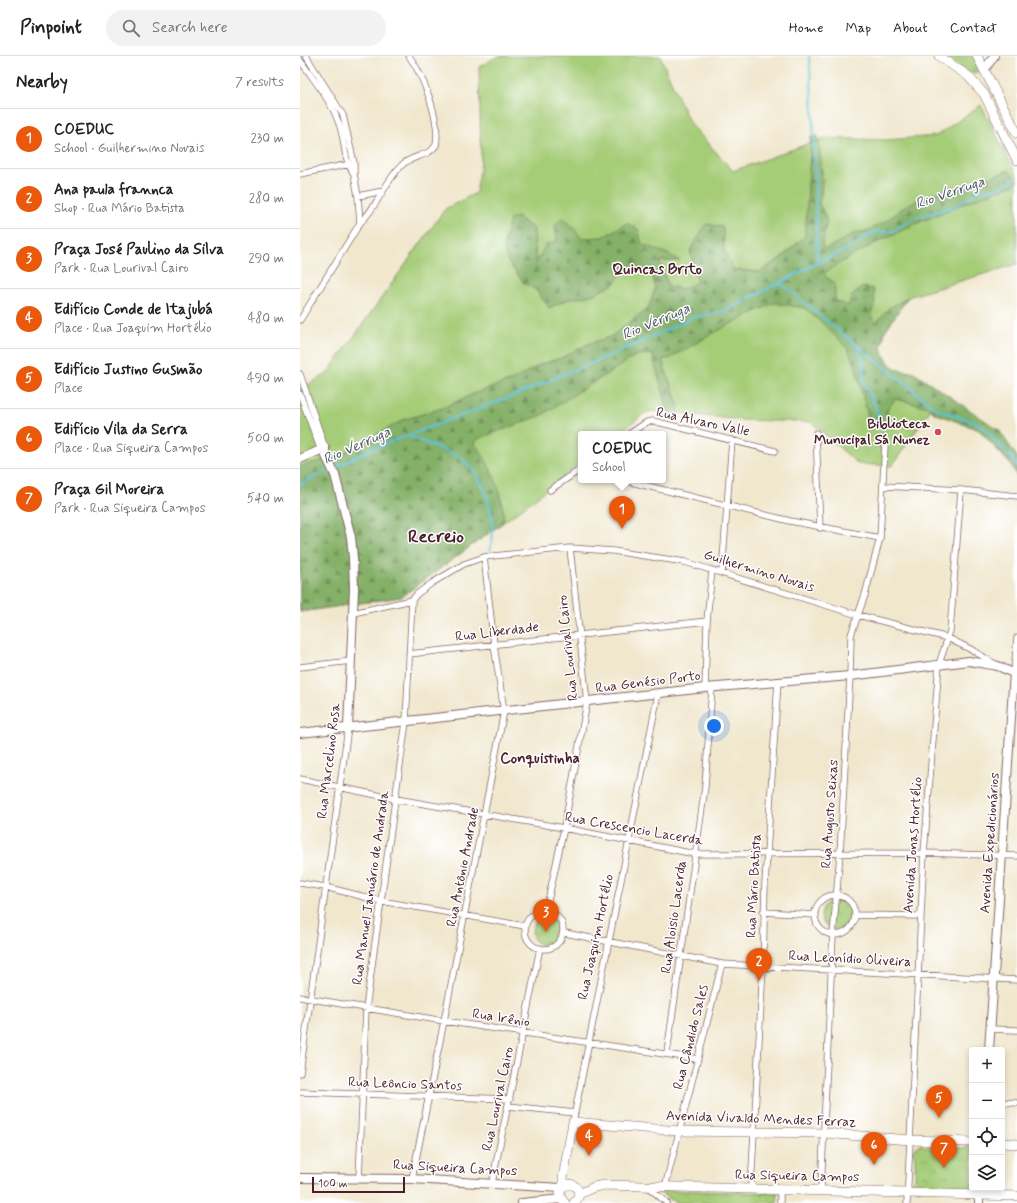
<!DOCTYPE html>
<html lang="en">
<head>
<meta charset="utf-8">
<style>
	:root { --surface:#fff; --page:#f2f2f2; --text:#222; --muted:#767676; --line:#e0e0e0; --accent:#ea580c }
	body { margin:0; font-family:Mynerve,sans-serif; background:var(--page); color:var(--text) }
	.controls { position:absolute; right:12px; bottom:12px; display:grid; overflow:hidden; border-radius:4px; box-shadow:0 2px 6px #0003 }
	.controls button { width:36px; height:36px; display:grid; place-items:center; padding:0; border:0; border-bottom:1px solid var(--line); background:var(--surface); color:var(--text); font:20px sans-serif }
	.scale { position:absolute; left:12px; bottom:10px; width:93px; box-sizing:border-box; padding-left:4px; border:2px solid #4a1f2b; border-top:0; font-size:11px; line-height:14px; white-space:nowrap; color:#4a1f2b; -webkit-text-stroke:3px #fff; paint-order:stroke }
	.you { position:absolute; left:414px; top:670px; width:14px; height:14px; margin:-10px; border:3px solid #fff; border-radius:50%; background:#1a73e8; box-shadow:0 0 0 6px #1a73e833 }
	.badge { display:grid; place-items:center; width:26px; height:26px; border-radius:50%; background:var(--accent); color:#fff; font-size:13px; font-weight:700 }
	.pin { position:absolute; translate:-50% -33px; filter:drop-shadow(0 1px 2px #0008) }
	.pin::after { content:''; position:absolute; top:21px; width:14px; height:12px; background:inherit; clip-path:polygon(0 0,100% 0,50% 100%) }
	.popup { position:absolute; left:278px; top:375px; width:88px; height:52px; box-sizing:border-box; display:grid; place-content:center; border-radius:4px; background:var(--surface); filter:drop-shadow(0 1px 3px #0005); font-size:13px; white-space:nowrap; color:var(--muted) }
	.popup b { font-size:15px; color:var(--text) }
	.popup::after { content:''; position:absolute; left:50%; top:100%; margin-left:-8px; border:8px solid transparent; border-top-color:var(--surface) }
	.list { margin:0; padding:0; list-style:none }
	h2 { display:flex; justify-content:space-between; align-items:center; height:52px; margin:0; padding:0 16px; font-size:17px }
	h2 small { font-size:13px; font-weight:400; color:var(--muted) }
	.list li { display:grid; grid-template-columns:26px 1fr auto; gap:12px; align-items:center; box-sizing:border-box; height:60px; padding:0 16px; border-top:1px solid var(--line) }
	.list b { display:block; font-size:15px; white-space:nowrap }
	.list p { margin:0; font-size:13px; white-space:nowrap; color:var(--muted) }
	.list em { font-size:13px; font-style:normal; color:var(--muted) }
	.icon { flex:none; width:22px; height:22px; fill:none; stroke:currentColor; stroke-width:2; stroke-linecap:round; stroke-linejoin:round }
	.map { position:relative; flex:none; width:717px; height:1147px; overflow:hidden }
	header { display:flex; align-items:center; gap:24px; box-sizing:border-box; height:56px; padding:0 20px; background:var(--surface); border-bottom:1px solid var(--line) }
	header strong { font-size:19px }
	nav { display:flex; gap:22px; margin-inline-start:auto; font-size:14px }
	.search { width:280px; height:36px; background:var(--page); display:flex; align-items:center; gap:10px; box-sizing:border-box; padding:0 14px; border-radius:22px; color:var(--muted); font-size:15px }
	main { display:flex }
	aside { flex:1; background:var(--surface) }
	.map>svg:first-child { display:block }
	.grass { fill:#a5cc77; stroke:#787651 }
	.forest { fill:url(#forest-firs); stroke:#67684a }
	.park { fill:url(#park-crowns); stroke:#787651 }
	.lines { fill:none; stroke-linecap:round; stroke-linejoin:round }
	.stream { stroke:#5dc2da; stroke-width:2 }
	.street-casing { stroke:#846564; stroke-width:7 }
	.secondary-casing { stroke:#846564; stroke-width:10 }
	.primary-casing { stroke:#846564; stroke-width:10 }
	.street { stroke:#fff; stroke-width:5.5 }
	.secondary { stroke:#fff; stroke-width:8 }
	.primary { stroke:#fff; stroke-width:9 }
	.poi-dot { fill:#d1495b; stroke:#fff; stroke-width:1.5 }
	.labels { text-anchor:middle; dominant-baseline:central; stroke-width:3; stroke-linejoin:round; paint-order:stroke }
	.street-label { font-size:14px; fill:#4a1f2b; stroke:#fff }
	.poi-label { font-size:14px; font-weight:bold; fill:#4a1f2b; stroke:#fff; text-anchor:end }
	.water-label { font-size:15px; font-style:italic; fill:#515868; stroke:#fff }
	.neighbourhood-label { font-size:15px; font-weight:bold; fill:#4a1f2b; stroke:#fff }
	.district-label { font-size:18px; font-weight:bold; fill:#4a1f2b; stroke:#fff }
</style>
</head>
<body>
<header>
<strong>Pinpoint</strong>
<div class="search"><svg class="icon" aria-label="search" viewBox="0 0 24 24"><circle cx="10" cy="10" r="6"/><path d="M15 15l6 6"/></svg>Search here</div>
<nav><a>Home</a><a>Map</a><a>About</a><a>Contact</a></nav>
</header>
<main>
<aside>
<h2>Nearby<small>7 results</small></h2>
<ul class="list">
<li><span class="badge">1</span><div><b>COEDUC</b><p>School · Guilhermino Novais</p></div><em>230 m</em></li>
<li><span class="badge">2</span><div><b>Ana paula frannca</b><p>Shop · Rua Mário Batista</p></div><em>280 m</em></li>
<li><span class="badge">3</span><div><b>Praça José Paulino da Silva</b><p>Park · Rua Lourival Cairo</p></div><em>290 m</em></li>
<li><span class="badge">4</span><div><b>Edifício Conde de Itajubá</b><p>Place · Rua Joaquim Hortélio</p></div><em>480 m</em></li>
<li><span class="badge">5</span><div><b>Edifício Justino Gusmão</b><p>Place</p></div><em>490 m</em></li>
<li><span class="badge">6</span><div><b>Edifício Vila da Serra</b><p>Place · Rua Siqueira Campos</p></div><em>500 m</em></li>
<li><span class="badge">7</span><div><b>Praça Gil Moreira</b><p>Park · Rua Siqueira Campos</p></div><em>540 m</em></li>
</ul>
</aside>
<div class="map">
<svg width="717" height="1147" viewBox="0 0 717 1147">
	<defs>
		<pattern id="forest-firs" width="22" height="20" patternUnits="userSpaceOnUse"><rect width="22" height="20" fill="#84b068"/><path d="M5 1l3.5 6h-7zM16 11l3.5 6h-7z" fill="#6e8f56"/></pattern>
		<pattern id="park-crowns" width="20" height="18" patternUnits="userSpaceOnUse"><rect width="20" height="18" fill="#a5cc77"/><path d="M2 6a3 3 0 1 1 6 0M12 15a3 3 0 1 1 6 0" fill="none" stroke="#90af67"/></pattern>
	</defs>
	<rect width="100%" height="100%" fill="#fff"/>
	<filter id="ink" filterUnits="userSpaceOnUse"><feTurbulence type="fractalNoise" baseFrequency=".025" numOctaves="2"/><feDisplacementMap in="SourceGraphic" scale="8" xChannelSelector="R" yChannelSelector="G"/><feConvolveMatrix kernelMatrix="1 2 1 2 8 2 1 2 1" color-interpolation-filters="sRGB"/></filter>
	<filter id="wash" filterUnits="userSpaceOnUse"><feTurbulence type="fractalNoise" baseFrequency=".012" numOctaves="4" result="noise"/><feDisplacementMap in="SourceGraphic" scale="16" xChannelSelector="R" yChannelSelector="G"/><feGaussianBlur stdDeviation="0.9" result="paint"/><feColorMatrix in="noise" values="0 0 0 0 0 0 0 0 0 0 0 0 0 0 0 0 0 1.4 0 .05"/><feComposite in="paint" operator="in"/></filter>
	<g filter="url(#wash)">
		<rect width="100%" height="100%" fill="#f0e7cd"/>
		<path class="grass" d="M198,0H360L389,66L433,115L524,82L586,84L636,80L681,49L717,120V208L608,241L585,275L574,316L631,353L592,410L558,408L511,366L440,364L359,355L346,356L318,378H281V407L216,457L101,541L0,556V333L27,318L145,153L176,137L181,105L179,11Z"/>
		<path class="forest" d="M518,80C521,101 525,127 519,147L527,165L522,190L526,193L553,178L569,174L586,165L607,149L649,132H661L709,114L717,125L715,128C650,152 583,179 524,217L526,221L535,227V245L548,250L552,240L563,231L573,233L575,245L571,260L576,267L589,252L608,241L585,275L581,292C590,311 593,315 614,316L699,374L717,401V421L712,410L679,374L634,357L628,351L595,343L587,354L588,368L571,372L555,309L548,293L522,267L504,252L474,247L428,269L370,302L362,304L379,351L378,365H371L352,298L337,299L240,360L180,382L174,387C192,410 203,436 204,466L101,541L0,556V410L37,401L103,364L142,352L173,338L215,323L241,308L261,302L288,288L312,280L349,251L355,232L353,222L339,212L325,213L314,228L292,239L266,244L249,252L236,234L224,227L208,206L203,191L210,163L217,161L234,173L236,207L246,189L257,185L255,169L262,162C271,166 275,175 282,182L303,181L327,167L338,173L342,188L368,198L380,205H360L362,215L369,230L383,233L397,226L390,194L406,168L423,171L424,194L433,213L460,216L482,201L505,180L511,81Z"/>
		<path class="park" d="M644,0H674L679,13L678,16L669,17Z
			M521 859a15 15 0 1 1 30 0a15 15 0 1 1-30 0Z
			M232 876a14 14 0 1 1 28 0a14 14 0 1 1-28 0Z
			M618,1089H623L625,1091L666,1092L670,1089L672,1090V1132H675L674,1135L672,1136L665,1132L623,1131L619,1134L613,1130L612,1125L615,1122V1101L612,1094Z
			M355,1134L478,1137L477,1147H377Z"/>
		<g class="lines">
			<path class="stream" d="M509,0L513,53L517,207
				M480,227L635,352L681,369L712,402L717,411
				M557,291L563,305L564,327L575,349L581,372L586,384
				M108,380C124,387 142,392 157,400C185,414 199,467 190,494
				M34,412L72,393L218,338L345,284L394,261L427,254L523,204L550,192L575,176L594,175L613,162L654,151L679,135L697,133L715,122
				M0,428L30,413"/>
		</g>
	</g>
	<g filter="url(#ink)">
		<g class="lines">
			<defs>
				<path id="street" d="M0,4C13,23 30,43 38,65C46,84 42,101 54,118
					M0,118L50,108
					M58,140L83,135
					M60,167C78,151 84,126 102,109C112,99 129,101 136,89C141,65 123,19 109,0
					M0,264L60,167L58,140L54,118V107L43,59L6,0
					M0,318L25,392
					M0,338L21,395
					M516,377L520,472
					M329,378L347,366L353,365L475,395
					M323,424L490,465L580,482
					M584,430L661,434L717,440
					M250,434L281,413
					M422,517L432,384
					M53,557L112,544L117,538L132,527L164,508L184,501L270,492L313,495L385,506L558,559L648,582L672,594L697,609
					M109,598L407,565
					M0,611L51,605
					M714,617L717,582
					M405,632L407,565L412,514
					M0,723L96,743L264,772L395,798L624,797L717,800
					M0,827L25,831L81,845L225,870
					M515 859a20 20 0 1 1 40 0a20 20 0 1 1-40 0Z
					M246,854L264,772L287,646L270,492
					M225 874a19 19 0 1 1 38 0a19 19 0 1 1-38 0Z
					M463,856L516,859
					M555,859L620,860
					M265,877L422,908L717,924
					M0,941L144,965L398,1003
					M691,973L717,974
					M367,997L405,731L412,632
					M0,1017L48,672
					M0,1036L210,1043
					M702,1046L717,1047
					M208,1050L275,1057
					M273,1066L358,638
					M59,1123L66,952L106,666L112,544
					M112,1123L144,965L204,655L194,589L184,501
					M192,1127L240,892
					M347,1130L367,1147
					M365,1131L422,908
					M451,1132L463,911L465,828L478,625
					M521,1134L533,879L540,798L550,620L551,579L565,539L580,482L585,388
					M480,1147V1134
					M607,1147L624,797L639,608L650,575L661,434"/>
				<path id="secondary" d="M685,13L694,0
					M0,403L25,392V398L35,419L51,481L53,502L54,533L48,672
					M0,677L405,632L550,620L669,605L698,610L717,619
					M689,994L714,617
					M0,1122L112,1123L261,1132
					M222,1147L261,1143
					M679,1147V1132"/>
				<path id="primary" d="M639,0L668,20L684,38L717,104
					M677,0L717,77
					M702,1087L717,1088
					M264,1130L263,1122L273,1066L379,1075L524,1077L610,1084L672,1086
					M279,1138L294,1131L304,1129L717,1140
					M265,1147C259,1143 259,1137 262,1131L269,1128C277,1129 280,1135 278,1142L274,1147"/>
			</defs>
			<use href="#street" class="street-casing"/>
			<use href="#secondary" class="secondary-casing"/>
			<use href="#primary" class="primary-casing"/>
			<use href="#street" class="street"/>
			<use href="#secondary" class="secondary"/>
			<use href="#primary" class="primary"/>
		</g>
	</g>
	<circle class="poi-dot" cx="638" cy="376" r="4"/>
	<g class="labels">
		<g class="street-label">
			<text transform="translate(403 366) rotate(12)">Rua Alvaro Valle</text>
			<text transform="translate(459 515) rotate(17)">Guilhermino Novais</text>
			<text transform="translate(197 576) rotate(-7)">Rua Liberdade</text>
			<text transform="translate(268 592) rotate(-96)">Rua Lourival Cairo</text>
			<text transform="translate(348 626) rotate(-7)">Rua Genésio Porto</text>
			<text transform="translate(29 705) rotate(-83)">Rua Marcelino Rosa</text>
			<text transform="translate(530 758) rotate(-86)">Rua Augusto Seixas</text>
			<text transform="translate(334 773) rotate(10)">Rua Crescencio Lacerda</text>
			<text transform="translate(690 787) rotate(-86)">Avenida Expedicionários</text>
			<text transform="translate(613 789) rotate(-86)">Avenida Jonas Hortélio</text>
			<text transform="translate(163 811) rotate(-79)">Rua Antônio Andrade</text>
			<text transform="translate(454 830) rotate(-87)">Rua Mário Batista</text>
			<text transform="translate(71 832) rotate(-82)">Rua Manuel Januário de Andrada</text>
			<text transform="translate(374 861) rotate(-82)">Rua Aloisio Lacerda</text>
			<text transform="translate(296 881) rotate(-78)">Rua Joaquim Hortélio</text>
			<text transform="translate(550 903) rotate(3)">Rua Leonídio Oliveira</text>
			<text transform="translate(201 962) rotate(9)">Rua Irênio</text>
			<text transform="translate(391 981) rotate(-76)">Rua Cândido Sales</text>
			<text transform="translate(105 1028) rotate(2)">Rua Leôncio Santos</text>
			<text transform="translate(198 1043) rotate(-78)">Rua Lourival Cairo</text>
			<text transform="translate(461 1063) rotate(2)">Avenida Vivaldo Mendes Ferraz</text>
			<text transform="translate(155 1112) rotate(3)">Rua Siqueira Campos</text>
			<text transform="translate(497 1120) rotate(1)">Rua Siqueira Campos</text>
		</g>
		<g class="poi-label">
			<text x="630" y="368">Biblioteca<tspan x="630" dy="16">Munucipal Sá Nunez</tspan></text>
		</g>
		<g class="water-label">
			<text transform="translate(650 137) rotate(-19)">Rio Verruga</text>
			<text transform="translate(356 266) rotate(-23)">Rio Verruga</text>
			<text transform="translate(57 390) rotate(-24)">Rio Verruga</text>
		</g>
		<g class="neighbourhood-label">
			<text x="357" y="214">Quincas Brito</text>
			<text x="240" y="703">Conquistinha</text>
		</g>
		<g class="district-label">
			<text x="136" y="481">Recreio</text>
		</g>
	</g>
</svg>
<div class="controls">
<button>+</button>
<button>−</button>
<button><svg class="icon" aria-label="locate" viewBox="0 0 24 24"><circle cx="12" cy="12" r="6"/><path d="M12 2v4M12 18v4M2 12h4M18 12h4"/></svg></button>
<button><svg class="icon" aria-label="layers" viewBox="0 0 24 24"><path d="M12 4l9 5-9 5-9-5zM3 14l9 5 9-5"/></svg></button>
</div>
<div class="scale">100 m</div>
<div class="you"></div>
<div class="pin badge" style="left:322px;top:473px">1</div>
<div class="popup"><b>COEDUC</b>School</div>
<div class="pin badge" style="left:459px;top:925px">2</div>
<div class="pin badge" style="left:246px;top:876px">3</div>
<div class="pin badge" style="left:289px;top:1100px">4</div>
<div class="pin badge" style="left:639px;top:1062px">5</div>
<div class="pin badge" style="left:574px;top:1109px">6</div>
<div class="pin badge" style="left:644px;top:1112px">7</div>
</div>
</main>
</body>
</html>
